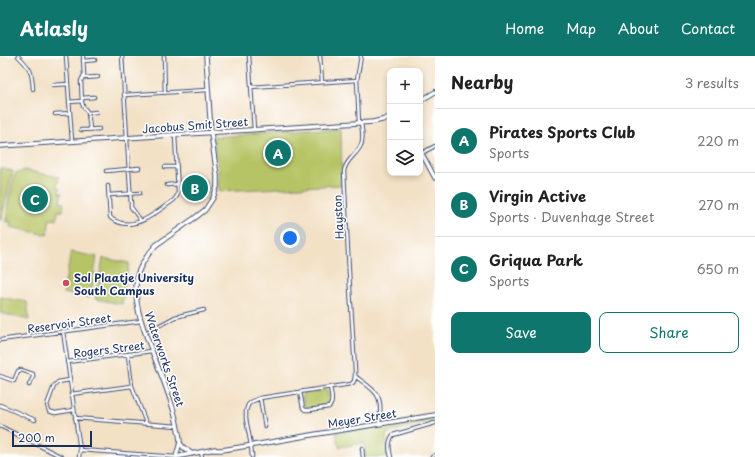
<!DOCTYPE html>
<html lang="en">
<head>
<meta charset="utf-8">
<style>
	:root { --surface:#fff; --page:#f2f2f2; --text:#222; --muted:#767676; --line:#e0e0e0; --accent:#0f766e }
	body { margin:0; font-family:"Playpen Sans",sans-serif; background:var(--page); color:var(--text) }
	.controls { position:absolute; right:12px; top:12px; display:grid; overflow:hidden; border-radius:8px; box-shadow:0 2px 6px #0003 }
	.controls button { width:36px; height:36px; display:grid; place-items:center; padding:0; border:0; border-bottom:1px solid var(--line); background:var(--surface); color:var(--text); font:20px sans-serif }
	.scale { position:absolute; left:12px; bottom:10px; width:80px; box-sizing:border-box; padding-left:4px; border:2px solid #1b2f5e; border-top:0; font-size:11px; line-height:14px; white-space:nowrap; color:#1b2f5e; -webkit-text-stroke:3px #fff; paint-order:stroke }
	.you { position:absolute; left:290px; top:182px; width:14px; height:14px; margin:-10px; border:3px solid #fff; border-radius:50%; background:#1a73e8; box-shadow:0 0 0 6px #1a73e833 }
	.badge { display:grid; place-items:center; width:26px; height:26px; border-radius:50%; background:var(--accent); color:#fff; font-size:13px; font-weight:700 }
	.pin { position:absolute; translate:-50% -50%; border:2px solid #fff; box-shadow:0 1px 4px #0006 }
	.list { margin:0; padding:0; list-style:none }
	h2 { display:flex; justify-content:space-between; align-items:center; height:52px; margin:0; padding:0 16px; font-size:17px }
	h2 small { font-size:13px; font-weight:400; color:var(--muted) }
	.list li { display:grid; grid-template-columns:26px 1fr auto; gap:12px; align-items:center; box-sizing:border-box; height:64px; padding:0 16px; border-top:1px solid var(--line) }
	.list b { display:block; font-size:15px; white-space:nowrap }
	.list p { margin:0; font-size:13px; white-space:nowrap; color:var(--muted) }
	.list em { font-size:13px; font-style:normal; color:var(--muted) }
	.actions { display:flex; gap:8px; padding:12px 16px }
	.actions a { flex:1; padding:9px 0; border:1px solid var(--accent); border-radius:8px; text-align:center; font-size:14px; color:var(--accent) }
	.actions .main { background:var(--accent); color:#fff }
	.icon { flex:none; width:22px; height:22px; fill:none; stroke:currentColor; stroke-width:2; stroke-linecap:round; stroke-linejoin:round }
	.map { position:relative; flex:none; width:435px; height:401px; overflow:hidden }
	header { display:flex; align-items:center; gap:24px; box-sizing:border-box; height:56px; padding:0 20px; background:var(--accent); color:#fff }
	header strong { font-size:19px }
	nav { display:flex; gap:22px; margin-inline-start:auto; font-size:14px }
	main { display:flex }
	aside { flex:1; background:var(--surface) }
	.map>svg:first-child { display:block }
	.green { fill:#b7c465; stroke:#697a62 }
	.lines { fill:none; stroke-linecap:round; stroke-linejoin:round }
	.street-casing { stroke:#3b4a6e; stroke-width:4.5 }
	.secondary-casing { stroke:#3b4a6e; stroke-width:5.5 }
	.street { stroke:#fff; stroke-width:2.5 }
	.secondary { stroke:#fff; stroke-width:3.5 }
	.poi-dot { fill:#d1495b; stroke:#fff; stroke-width:1.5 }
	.labels { text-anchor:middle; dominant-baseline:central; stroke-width:3; stroke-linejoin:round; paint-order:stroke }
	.street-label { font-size:11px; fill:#1b2f5e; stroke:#fff }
	.poi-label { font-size:11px; font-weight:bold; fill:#1b2f5e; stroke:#fff; text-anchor:start }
</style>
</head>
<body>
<header>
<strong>Atlasly</strong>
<nav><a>Home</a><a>Map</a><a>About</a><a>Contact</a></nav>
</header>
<main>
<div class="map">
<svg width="435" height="401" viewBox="0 0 435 401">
	<rect width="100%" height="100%" fill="#fff"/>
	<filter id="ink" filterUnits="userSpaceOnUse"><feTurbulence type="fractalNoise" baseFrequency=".025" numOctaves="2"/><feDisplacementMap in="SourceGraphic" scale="8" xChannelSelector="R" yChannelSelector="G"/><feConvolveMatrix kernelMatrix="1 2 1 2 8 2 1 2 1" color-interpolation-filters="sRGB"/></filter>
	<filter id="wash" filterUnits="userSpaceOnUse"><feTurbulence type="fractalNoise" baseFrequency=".012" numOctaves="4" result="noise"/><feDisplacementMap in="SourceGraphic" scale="16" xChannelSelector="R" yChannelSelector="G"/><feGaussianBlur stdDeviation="0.9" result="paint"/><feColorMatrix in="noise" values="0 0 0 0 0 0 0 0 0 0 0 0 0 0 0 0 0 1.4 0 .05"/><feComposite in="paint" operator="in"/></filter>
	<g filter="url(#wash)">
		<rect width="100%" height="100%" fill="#f3e1c6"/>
		<path class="green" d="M341,72L342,129L219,135L218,114L213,81Z
			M0,112L13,115L1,164H0Z
			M24,114L59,121L57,131L60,132L59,137H62L60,146L64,147L63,155H58L57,164L50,163L47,179L10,171L11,166H6C7,149 10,132 16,116L19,117Z
			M201,123V125L206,124L207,136H201L202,141H188V139H183L182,126H187V124Z
			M71,196L97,201L90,242L63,237Z
			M103,202L129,207L122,248L95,243Z
			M0,241L27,246L29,264L0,257Z
			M325,334H326L328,336L329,348L327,350L304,353L302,338L303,337Z
			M435,361V363L386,378L388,401H365L364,387L339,391L336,377Z"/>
	</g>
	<g filter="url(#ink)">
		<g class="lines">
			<defs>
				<path id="street" d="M18,0C31,13 32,15 33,33
					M66,0L72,85
					M83,0L84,19L81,25L82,47L83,50L88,57L90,73
					M122,0L131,148V151L141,165
					M164,0L165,37
					M249,0L254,74
					M320,0L322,26
					M83,5L95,4
					M83,22L98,21
					M53,29L68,28
					M251,31L357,24
					M124,39L208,34
					M82,42L94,41
					M69,46L82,45
					M88,57L96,56
					M55,58L70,57
					M359,67L357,24L361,0
					M81,74L99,73
					M422,97L435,90
					M165,111H177
					M106,115L139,112
					M167,129L178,128
					M108,130L110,161C113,165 116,165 121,167C140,172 159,154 174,144L177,140L178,136L175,79
					M109,139L140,137
					M63,275L80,394L79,401
					M145,277L175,261L204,254
					M0,284L141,265
					M128,299L132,330L146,367
					M67,306L152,295
					M0,320L14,325L18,315L21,314L33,318V321L29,329
					M355,320C361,325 373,332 377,339C382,347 380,359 379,368
					M70,324L58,326L54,330L47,349L49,355L55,357L74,354
					M300,336L303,352L305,354H309L329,351C334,346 331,337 330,331
					M71,338L132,330
					M260,342L265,371
					M0,349L35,364
					M75,362L177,370
					M0,370L62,401
					M362,392L363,401
					M80,394L176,401
					M201,396L202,401
					M252,401L251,389L246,363V355L248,349L251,346L260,342L351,328C356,326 355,319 355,314L349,216L344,115C346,103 357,99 361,89C364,82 362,74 361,67
					M391,401C389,394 388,385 393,379L435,367
					M432,401L435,399"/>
				<path id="secondary" d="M420,45L435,36
					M0,90L373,66L382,64L390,61
					M420,94L435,122
					M180,387L183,391L192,398
					M213,394H222L260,388L311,379L435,359
					M176,401C177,396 179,391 180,386C180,380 178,374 177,368C172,343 161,319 152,295C143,272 131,243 138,217C142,206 148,198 156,189L196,161L205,154L213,142L217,131V120L211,77L206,0
					M176,401L215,393"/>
			</defs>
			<use href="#street" class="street-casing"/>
			<use href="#secondary" class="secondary-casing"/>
			<use href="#street" class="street"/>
			<use href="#secondary" class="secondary"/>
		</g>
	</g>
	<circle class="poi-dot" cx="66" cy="227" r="4"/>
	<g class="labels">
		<g class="street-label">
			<text transform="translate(195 69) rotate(-4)">Jacobus Smit Street</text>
			<text transform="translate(338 161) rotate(-93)">Hayston</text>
			<text transform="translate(69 267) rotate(-8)">Reservoir Street</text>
			<text transform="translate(109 293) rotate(-7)">Rogers Street</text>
			<text transform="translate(165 303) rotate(71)">Waterworks Street</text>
			<text transform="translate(362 362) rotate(-9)">Meyer Street</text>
		</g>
		<g class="poi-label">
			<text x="74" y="221">Sol Plaatje University<tspan x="74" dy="13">South Campus</tspan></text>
		</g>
	</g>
</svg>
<div class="controls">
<button>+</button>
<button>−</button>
<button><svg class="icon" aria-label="layers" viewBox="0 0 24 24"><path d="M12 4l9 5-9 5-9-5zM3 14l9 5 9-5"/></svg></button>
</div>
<div class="scale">200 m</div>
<div class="you"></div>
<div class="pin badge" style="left:278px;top:97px">A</div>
<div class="pin badge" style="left:195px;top:132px">B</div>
<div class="pin badge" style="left:35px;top:143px">C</div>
</div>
<aside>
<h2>Nearby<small>3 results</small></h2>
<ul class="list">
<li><span class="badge">A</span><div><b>Pirates Sports Club</b><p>Sports</p></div><em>220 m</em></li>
<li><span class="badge">B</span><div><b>Virgin Active</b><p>Sports · Duvenhage Street</p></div><em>270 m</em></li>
<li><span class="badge">C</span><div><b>Griqua Park</b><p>Sports</p></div><em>650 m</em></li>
</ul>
<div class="actions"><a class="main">Save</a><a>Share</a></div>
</aside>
</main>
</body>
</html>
